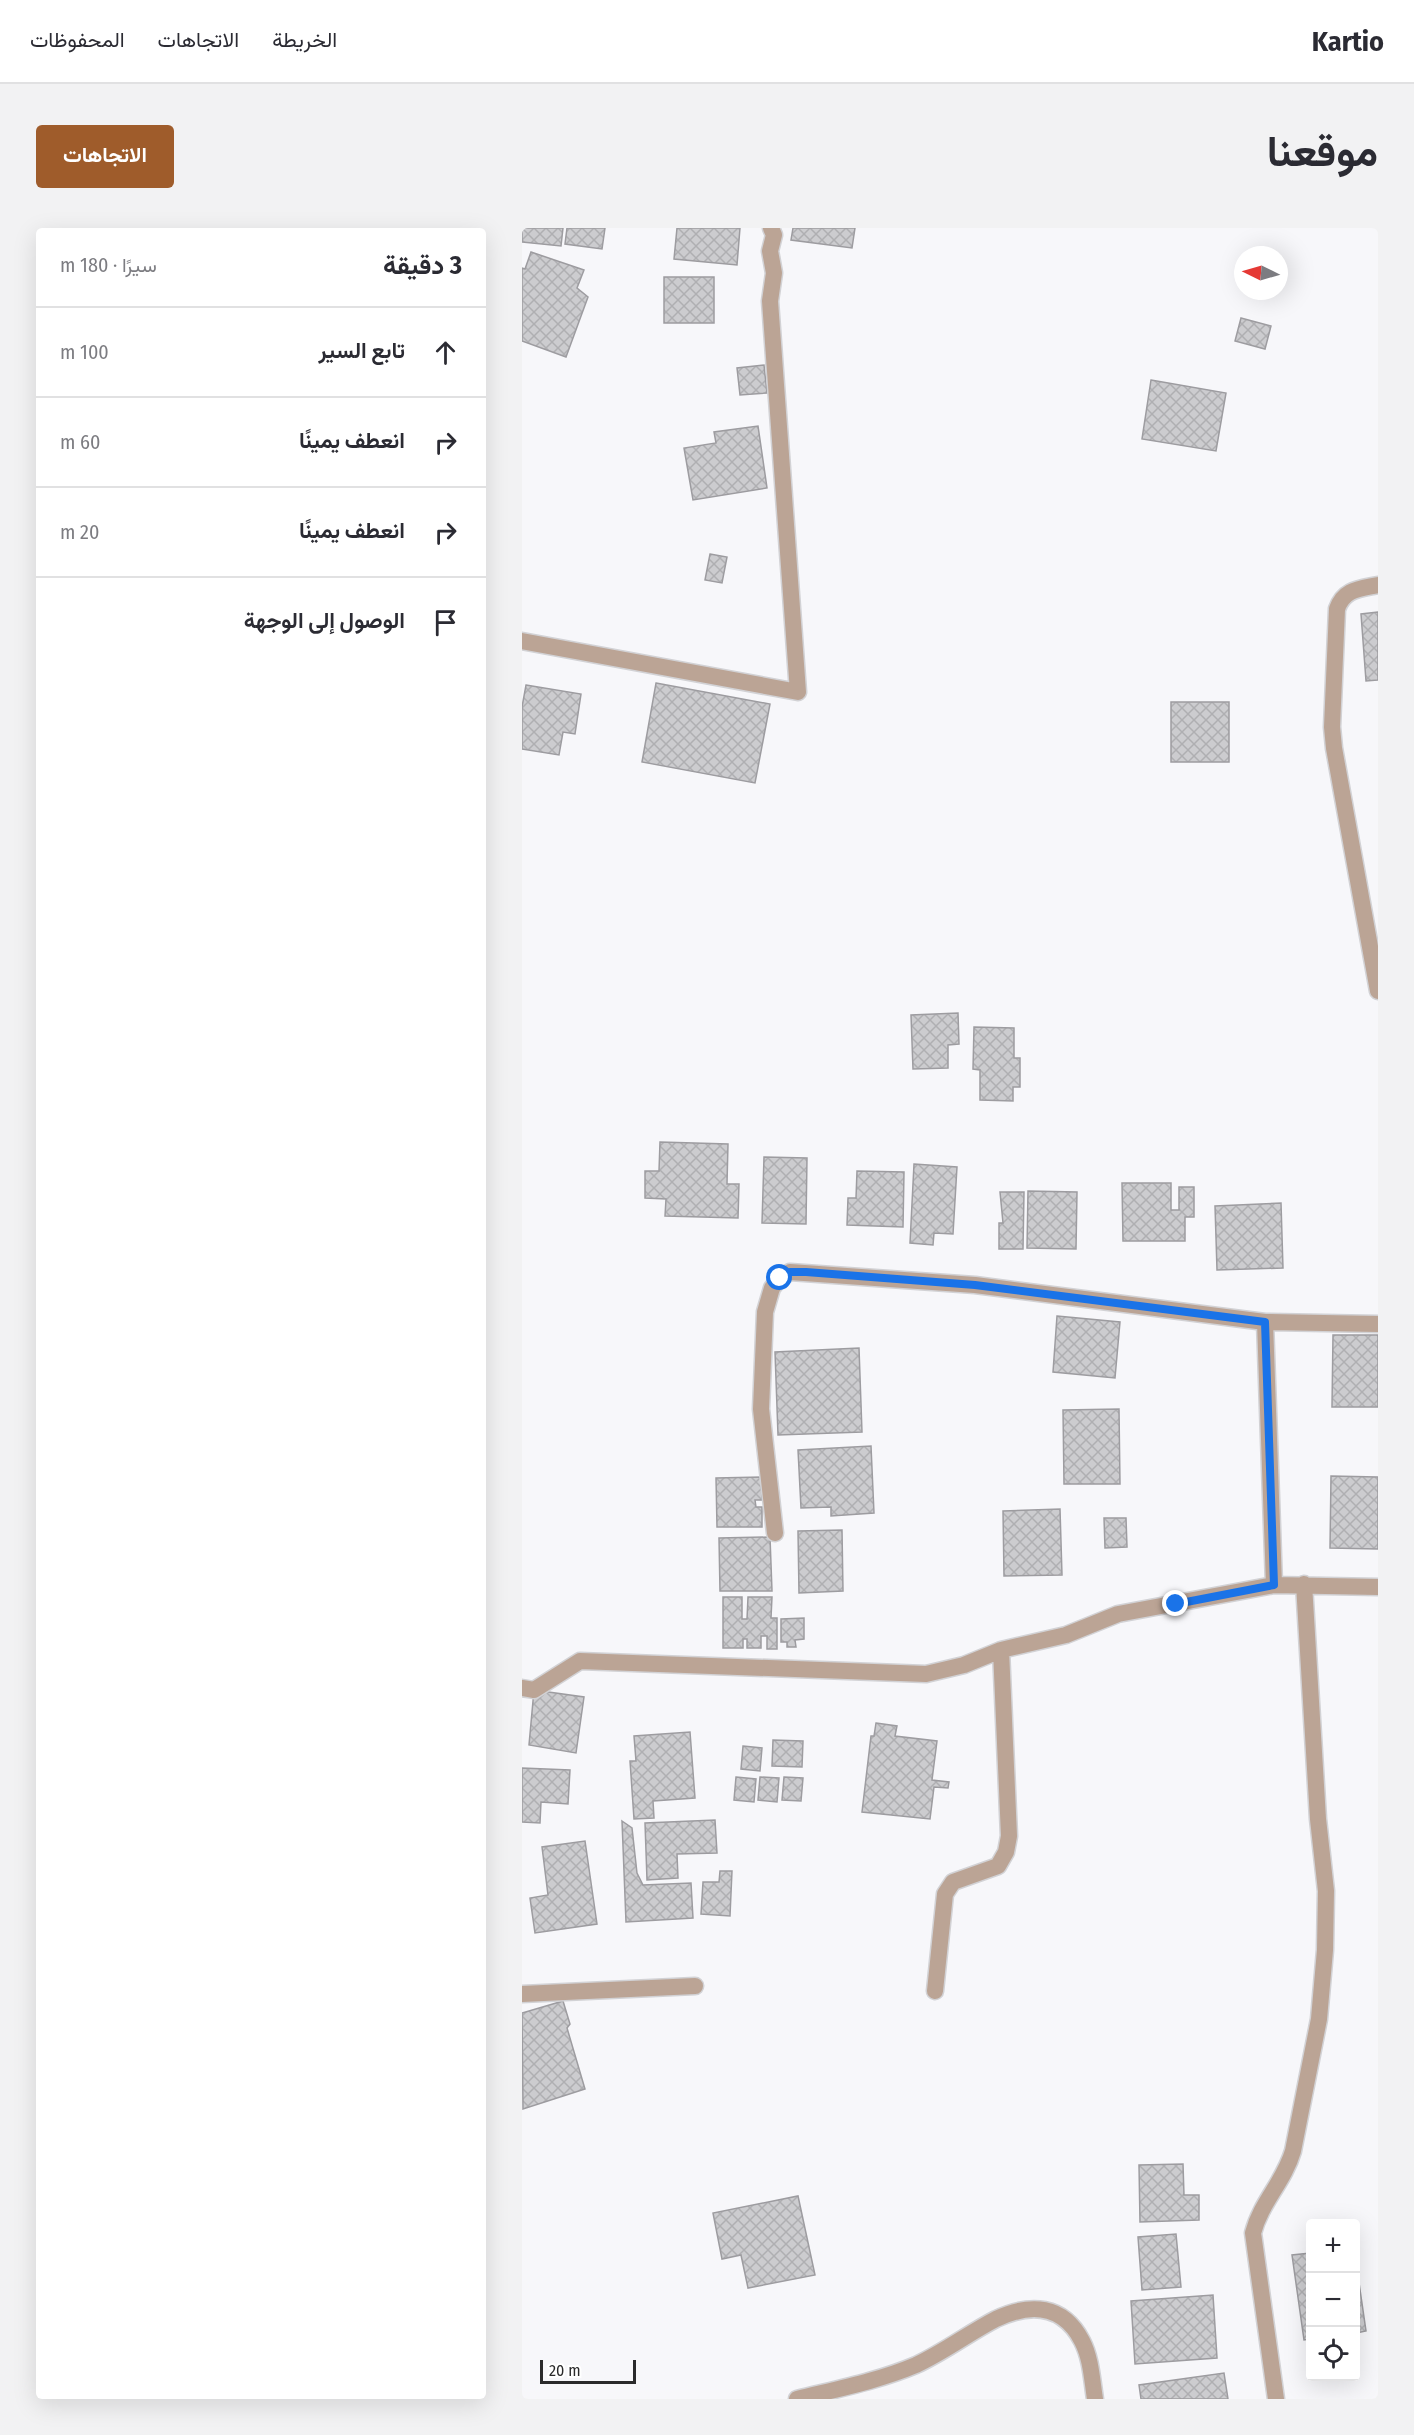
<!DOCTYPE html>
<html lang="ar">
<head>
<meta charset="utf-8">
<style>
	:root { --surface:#fff; --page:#f2f2f3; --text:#2b2b33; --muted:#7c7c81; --line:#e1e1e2; --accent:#9f5c2b }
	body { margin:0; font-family:"Fira Sans Condensed",Vazirmatn,sans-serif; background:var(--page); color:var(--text); direction:rtl }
	.controls { position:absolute; right:18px; bottom:18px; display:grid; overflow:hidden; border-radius:6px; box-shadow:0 6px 24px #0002 }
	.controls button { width:54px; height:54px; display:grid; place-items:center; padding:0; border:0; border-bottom:2px solid var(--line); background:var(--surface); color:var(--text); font:30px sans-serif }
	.compass { position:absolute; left:712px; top:18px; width:54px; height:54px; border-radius:50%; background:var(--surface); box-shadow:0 6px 24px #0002; rotate:275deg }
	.scale { position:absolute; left:18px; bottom:15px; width:96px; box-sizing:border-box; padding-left:6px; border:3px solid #2a2a2b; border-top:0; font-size:16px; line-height:21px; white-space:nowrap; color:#2a2a2b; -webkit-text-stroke:4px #fff; paint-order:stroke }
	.stop { position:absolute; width:18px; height:18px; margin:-14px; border:4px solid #1a73e8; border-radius:50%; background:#fff }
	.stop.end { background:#1a73e8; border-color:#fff; box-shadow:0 2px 6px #0008 }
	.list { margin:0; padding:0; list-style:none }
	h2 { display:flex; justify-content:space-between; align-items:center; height:78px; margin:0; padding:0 24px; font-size:26px }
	h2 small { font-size:20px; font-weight:400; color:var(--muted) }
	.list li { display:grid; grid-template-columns:39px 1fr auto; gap:18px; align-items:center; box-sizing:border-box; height:90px; padding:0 24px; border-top:2px solid var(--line) }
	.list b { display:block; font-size:22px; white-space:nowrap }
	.list em { font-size:20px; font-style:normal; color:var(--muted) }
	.icon { flex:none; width:33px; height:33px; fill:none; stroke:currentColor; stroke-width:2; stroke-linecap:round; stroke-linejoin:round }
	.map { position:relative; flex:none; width:856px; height:2171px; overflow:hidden; direction:ltr; border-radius:6px }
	header { display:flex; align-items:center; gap:36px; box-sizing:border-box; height:84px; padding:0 30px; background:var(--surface); border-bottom:2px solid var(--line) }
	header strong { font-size:28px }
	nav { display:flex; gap:33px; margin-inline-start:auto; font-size:21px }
	.intro { display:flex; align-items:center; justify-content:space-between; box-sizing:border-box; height:144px; padding:0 36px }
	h1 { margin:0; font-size:42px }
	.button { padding:15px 27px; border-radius:6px; background:var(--accent); color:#fff; font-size:21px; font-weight:700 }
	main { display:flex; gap:36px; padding:0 36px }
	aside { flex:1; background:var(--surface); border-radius:6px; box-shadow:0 6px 24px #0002 }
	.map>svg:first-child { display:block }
	.building { fill:url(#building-cross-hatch); stroke:#9d9ca0; stroke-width:1.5 }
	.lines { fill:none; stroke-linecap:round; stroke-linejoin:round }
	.minor-casing { stroke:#d2d2d5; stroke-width:19 }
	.minor { stroke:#bba495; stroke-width:16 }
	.route { stroke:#1a73e8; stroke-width:8 }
</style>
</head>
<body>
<header>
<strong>Kartio</strong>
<nav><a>الخريطة</a><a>الاتجاهات</a><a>المحفوظات</a></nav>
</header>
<div class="intro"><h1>موقعنا</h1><a class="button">الاتجاهات</a></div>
<main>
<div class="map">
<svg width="856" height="2171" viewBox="0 0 856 2171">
	<defs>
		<pattern id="building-cross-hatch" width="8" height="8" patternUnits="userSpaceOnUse" patternTransform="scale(1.5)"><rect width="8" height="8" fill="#cccccf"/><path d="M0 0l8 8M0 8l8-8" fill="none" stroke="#afafb2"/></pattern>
	</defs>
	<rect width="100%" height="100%" fill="#f7f7fa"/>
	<path class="building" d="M0,0H41L39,18L0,14Z
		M45,0H83L80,21L43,16Z
		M155,0H218L215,37L152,31Z
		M271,0H333L330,20L269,12Z
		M9,24L62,42L55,60L66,69L44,129L0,113V40L3,41Z
		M142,49H192V95H142Z
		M719,90L749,98L743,121L713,113Z
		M242,137L245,165L218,167L215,140Z
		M629,152L704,165L694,223L620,211Z
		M236,198L245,260L171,272L162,220L194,215L192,204Z
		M188,326L205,329L200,355L183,352Z
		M856,384V452L844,453L839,386Z
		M134,455L248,476L233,555L120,534Z
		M4,457L59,466L53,506L41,504L37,527L0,521V479Z
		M649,474H707V534H649Z
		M436,785L437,816L426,817V840L391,841L389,787Z
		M452,799L492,800V830H498V859H491V873L458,872V842L451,841Z
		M138,914L206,916L205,956H217L216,990L143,988L144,971L123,970V943H137Z
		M242,929L285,930L284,996L240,995Z
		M392,936L435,939L431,1006L412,1005L411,1017L388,1015Z
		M335,943L382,944L381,999L325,997L326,970H334Z
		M600,955H649V982H657V959H672V989H663V1013H601Z
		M506,963L555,964L554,1021L505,1020Z
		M478,964H502L501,1021H477V995H481Z
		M759,975L761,1040L695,1042L693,978Z
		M535,1088L598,1094L593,1150L531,1144Z
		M811,1107H856V1179H810Z
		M337,1120L340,1204L256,1207L253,1124Z
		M597,1181L598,1256H542L541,1182Z
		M349,1218L352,1285L309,1288V1279L279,1280L276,1222Z
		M809,1248L856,1249V1321L808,1320Z
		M239,1249L240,1272H233L234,1279H240V1299H195L194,1250Z
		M538,1281L540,1347L482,1348L481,1283Z
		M582,1290H604L605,1319L583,1320Z
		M320,1302L321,1363L277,1365L276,1303Z
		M248,1309L250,1363H198L197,1310Z
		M201,1369H220V1391H225L226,1369H250L249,1390H255V1421H245V1408H239V1420H225V1411H221V1420H201Z
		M282,1390V1411L273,1412L274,1419H265V1414H259V1391Z
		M12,1462L62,1469L54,1525L7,1517Z
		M354,1495L375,1498L373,1508L415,1513L410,1552L427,1554L426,1560L412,1559L408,1591L340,1584L349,1508H352Z
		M168,1504L173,1570L131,1573L132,1590L112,1591L108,1533H114L112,1508Z
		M251,1512L281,1513L280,1539L250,1538Z
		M221,1518L240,1520L238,1543L219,1541Z
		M0,1540L48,1542L46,1576L19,1574L18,1595L0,1594Z
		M214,1549L234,1551L232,1574L212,1572Z
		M238,1549L257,1550L255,1574L236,1572Z
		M262,1549L281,1550L279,1573L260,1572Z
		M193,1592L195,1625L155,1626L156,1650L125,1652L123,1595Z
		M100,1593L110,1600L115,1645L121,1657L169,1655L171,1690L104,1694Z
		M63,1613L75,1696L13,1705L8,1670L26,1667L20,1619Z
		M198,1643H210L208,1688L179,1686L181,1654H197Z
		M41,1773L48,1796L45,1800L63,1861L1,1881L0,1785Z
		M661,1936L662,1967H677V1992L618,1994L617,1937Z
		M276,1968L293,2047L226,2060L219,2027L200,2031L191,1985Z
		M654,2006L659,2059L620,2062L616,2009Z
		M788,2025V2111L782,2112L770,2027Z
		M834,2034L844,2103L834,2105Z
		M691,2067L695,2130L613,2136L609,2073Z
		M702,2145L706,2171H619L617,2157Z"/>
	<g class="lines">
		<defs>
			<path id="minor" d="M856,357C837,361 822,361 815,381L810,499L812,520L856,763
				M0,413L276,464L248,73L252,45L248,23L252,7L249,0
				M743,1094L752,1357
				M253,1305L239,1181L243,1084L250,1060L258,1050L268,1044L453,1057L743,1094L856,1096
				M0,1460L12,1462L58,1433L404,1446L442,1437L479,1422L544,1407L596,1386L752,1357L856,1359
				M413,1763L423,1666L431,1654L476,1638L484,1624L487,1608L479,1422
				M0,1766L173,1758
				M275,2171C315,2161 356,2153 394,2137C422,2124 447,2105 474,2091C508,2075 541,2076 560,2113C569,2130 570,2152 573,2171
				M754,2171L731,2005C739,1974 762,1954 771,1923L797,1791L803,1722L804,1663L796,1591L782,1356"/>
		</defs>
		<use href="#minor" class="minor-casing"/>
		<use href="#minor" class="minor"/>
	</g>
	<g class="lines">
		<path class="route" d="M258,1050L268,1044H284L453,1057L743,1094L752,1357L654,1376"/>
	</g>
</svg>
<div class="controls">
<button>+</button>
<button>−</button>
<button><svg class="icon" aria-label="locate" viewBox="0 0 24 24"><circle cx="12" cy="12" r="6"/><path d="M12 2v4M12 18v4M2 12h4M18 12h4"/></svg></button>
</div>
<svg class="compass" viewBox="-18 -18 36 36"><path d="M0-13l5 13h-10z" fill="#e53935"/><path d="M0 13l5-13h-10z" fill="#7c7c81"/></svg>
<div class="scale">20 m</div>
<div class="stop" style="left:258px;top:1050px"></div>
<div class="stop end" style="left:654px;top:1376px"></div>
</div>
<aside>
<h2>3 دقيقة<small>سيرًا · 180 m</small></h2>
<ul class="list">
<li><svg class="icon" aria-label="ahead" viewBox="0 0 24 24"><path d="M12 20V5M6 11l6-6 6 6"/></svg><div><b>تابع السير</b></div><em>100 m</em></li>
<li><svg class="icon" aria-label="right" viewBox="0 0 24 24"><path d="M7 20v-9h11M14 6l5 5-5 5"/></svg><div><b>انعطف يمينًا</b></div><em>60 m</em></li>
<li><svg class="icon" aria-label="right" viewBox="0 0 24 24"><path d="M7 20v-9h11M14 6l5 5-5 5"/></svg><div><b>انعطف يمينًا</b></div><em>20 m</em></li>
<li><svg class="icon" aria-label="arrive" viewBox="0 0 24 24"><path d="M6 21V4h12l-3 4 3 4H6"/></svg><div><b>الوصول إلى الوجهة</b></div></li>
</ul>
</aside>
</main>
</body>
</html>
